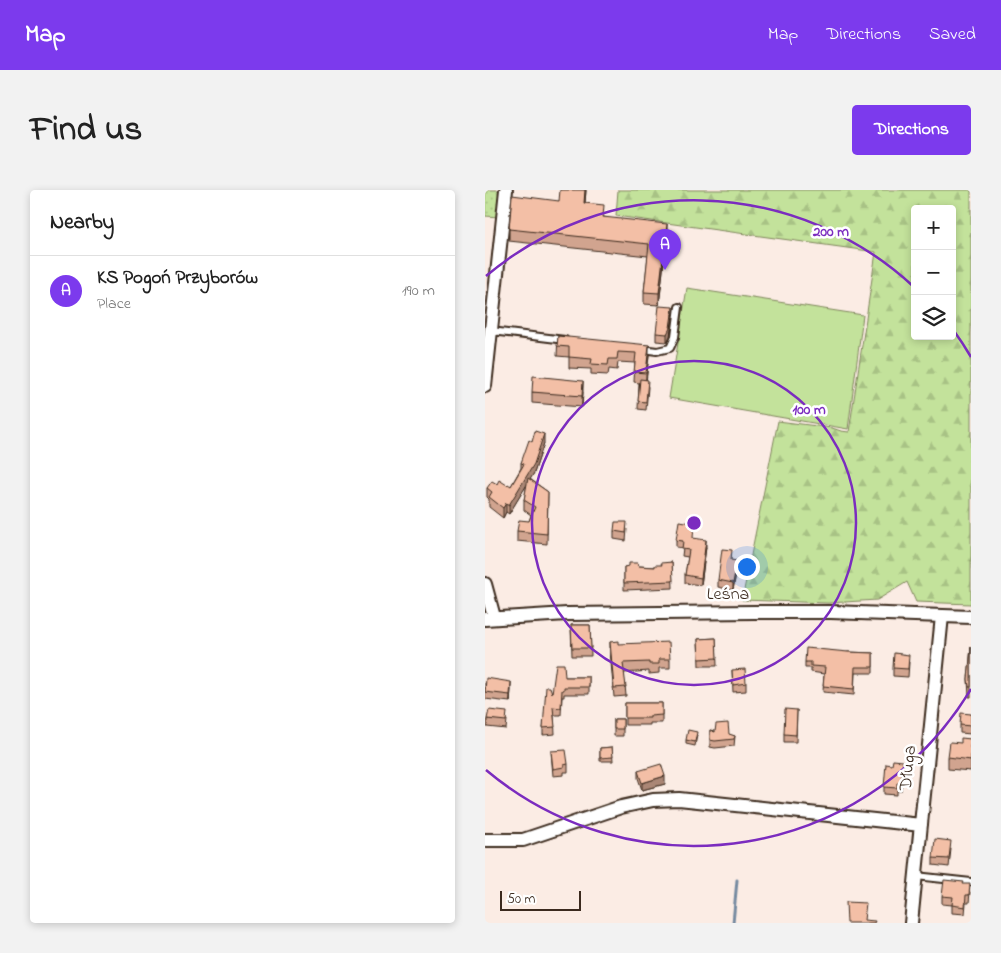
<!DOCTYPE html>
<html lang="en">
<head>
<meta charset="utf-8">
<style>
	:root { --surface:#fff; --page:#f2f2f2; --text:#222; --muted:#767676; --line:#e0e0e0; --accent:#7c3aed }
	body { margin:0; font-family:"Indie Flower",sans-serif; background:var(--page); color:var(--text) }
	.controls { position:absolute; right:15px; top:15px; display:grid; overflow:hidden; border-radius:5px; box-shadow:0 2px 8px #0003 }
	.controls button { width:45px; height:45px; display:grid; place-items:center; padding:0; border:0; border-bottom:1px solid var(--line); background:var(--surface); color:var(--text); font:25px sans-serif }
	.scale { position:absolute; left:15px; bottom:12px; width:81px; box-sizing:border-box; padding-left:5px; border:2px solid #3b2a1e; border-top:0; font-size:14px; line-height:18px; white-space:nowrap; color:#3b2a1e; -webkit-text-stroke:4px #fff; paint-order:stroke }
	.you { position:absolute; left:261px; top:376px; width:18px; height:18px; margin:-12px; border:4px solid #fff; border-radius:50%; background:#1a73e8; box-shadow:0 0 0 8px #1a73e833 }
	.badge { display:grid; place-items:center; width:32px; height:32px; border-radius:50%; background:var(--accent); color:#fff; font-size:16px; font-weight:700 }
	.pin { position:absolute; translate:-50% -41px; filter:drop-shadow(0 1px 2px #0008) }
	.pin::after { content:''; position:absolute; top:26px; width:18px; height:15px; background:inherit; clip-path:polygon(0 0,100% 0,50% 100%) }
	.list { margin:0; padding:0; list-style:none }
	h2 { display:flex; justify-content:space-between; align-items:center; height:65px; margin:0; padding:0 20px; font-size:21px }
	h2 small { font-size:16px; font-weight:400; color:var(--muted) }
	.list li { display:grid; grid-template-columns:32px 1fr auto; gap:15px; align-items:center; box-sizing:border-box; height:70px; padding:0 20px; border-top:1px solid var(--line) }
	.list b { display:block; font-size:19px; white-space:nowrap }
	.list p { margin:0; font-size:16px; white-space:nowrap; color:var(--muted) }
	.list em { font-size:16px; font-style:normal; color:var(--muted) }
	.icon { flex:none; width:28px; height:28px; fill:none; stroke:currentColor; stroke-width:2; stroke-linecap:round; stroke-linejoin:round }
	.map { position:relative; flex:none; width:486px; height:733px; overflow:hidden; border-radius:5px }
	header { display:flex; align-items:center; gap:30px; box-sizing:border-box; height:70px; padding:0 25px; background:var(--accent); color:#fff }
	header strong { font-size:24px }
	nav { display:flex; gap:28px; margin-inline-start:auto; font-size:18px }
	.intro { display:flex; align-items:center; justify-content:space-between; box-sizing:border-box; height:120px; padding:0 30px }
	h1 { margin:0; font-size:35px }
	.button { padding:12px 22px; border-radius:5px; background:var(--accent); color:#fff; font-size:18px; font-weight:700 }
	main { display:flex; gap:30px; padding:0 30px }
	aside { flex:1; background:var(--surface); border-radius:5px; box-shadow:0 2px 8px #0003 }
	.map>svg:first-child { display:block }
	.grass { fill:url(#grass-dots); stroke:#7f865c }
	.forest { fill:url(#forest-firs); stroke:#7f865c; fill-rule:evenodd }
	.green { fill:#c3e29b; stroke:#7f865c }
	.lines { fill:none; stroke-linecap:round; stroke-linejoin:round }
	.stream { stroke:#758aa0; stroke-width:3 }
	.lane-casing { stroke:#3b2a1e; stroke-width:10 }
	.street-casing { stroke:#3b2a1e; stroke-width:16 }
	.lane { stroke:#fff; stroke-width:6 }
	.street { stroke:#fff; stroke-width:12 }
	.wall { fill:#d1a48f; stroke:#3b2a1e }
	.shaded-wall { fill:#aa8674; stroke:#3b2a1e }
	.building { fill:#f3bfa6; stroke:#3b2a1e }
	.ring { fill:none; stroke:#7b2cbf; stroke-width:2.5 }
	.labels { text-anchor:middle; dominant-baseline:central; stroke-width:5; stroke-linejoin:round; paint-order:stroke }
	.street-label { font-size:18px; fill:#3b2a1e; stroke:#fff }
	.centre { fill:#7b2cbf; stroke:#fff; stroke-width:2.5 }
	.ring-label { font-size:15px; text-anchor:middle; font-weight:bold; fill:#7b2cbf; stroke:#fff; stroke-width:5; stroke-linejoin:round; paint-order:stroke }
</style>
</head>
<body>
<header>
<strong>Map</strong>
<nav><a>Map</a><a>Directions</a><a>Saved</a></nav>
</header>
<div class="intro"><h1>Find us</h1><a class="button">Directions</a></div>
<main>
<aside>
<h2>Nearby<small></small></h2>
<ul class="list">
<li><span class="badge">A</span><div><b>KS Pogoń Przyborów</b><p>Place</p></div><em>190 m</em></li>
</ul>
</aside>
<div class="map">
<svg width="486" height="733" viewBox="0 0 486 733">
	<defs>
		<pattern id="grass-dots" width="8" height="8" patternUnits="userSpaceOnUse" patternTransform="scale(1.25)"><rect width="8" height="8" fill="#c3e29b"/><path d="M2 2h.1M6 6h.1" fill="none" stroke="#a8c285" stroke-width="1.8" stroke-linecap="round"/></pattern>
		<pattern id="forest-firs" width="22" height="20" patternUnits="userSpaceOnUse" patternTransform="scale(1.25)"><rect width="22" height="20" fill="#c3e29b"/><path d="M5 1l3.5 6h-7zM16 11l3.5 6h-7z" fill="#a8c285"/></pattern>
	</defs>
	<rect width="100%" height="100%" fill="#fbece4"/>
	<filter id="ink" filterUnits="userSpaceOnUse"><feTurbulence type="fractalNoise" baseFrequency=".02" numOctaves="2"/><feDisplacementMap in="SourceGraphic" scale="10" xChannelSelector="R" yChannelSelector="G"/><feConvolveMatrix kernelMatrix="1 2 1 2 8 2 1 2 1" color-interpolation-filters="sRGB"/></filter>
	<g filter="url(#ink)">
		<path class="grass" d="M0,0H17L14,27L0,26Z"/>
		<path class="forest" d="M133,0H486V414L431,412L422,392L392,410L343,413L257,410L293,231L347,238L356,241L364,242L391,62L131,26ZM430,19H467V146H430Z"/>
		<path class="green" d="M202,98L378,125L363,239L184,208Z"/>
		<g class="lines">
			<path class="stream" d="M248,733L252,690"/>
			<defs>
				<path id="lane" d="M6,141L80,150
					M157,159L172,161L185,158L190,147L194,117
					M431,686L486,692"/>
				<path id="street" d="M0,196L21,0
					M0,394L9,427
					M0,429L82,424L269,422H346L486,427
					M0,650H38L136,617L168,610L194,609L436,635
					M426,733L457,426"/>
			</defs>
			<use href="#lane" class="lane-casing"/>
			<use href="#street" class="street-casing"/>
			<use href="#lane" class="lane"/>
			<use href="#street" class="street"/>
		</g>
		<path class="wall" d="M101,0L100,13L119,27L182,46L174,115L159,114V102L163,66L24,51V39L74,11Z
			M188,125L185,146L182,152L171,151V143Z
			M73,146L164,165L161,190L163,197L161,220L153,219L154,193L149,192L150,173L133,172L132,180L124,179L123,185L106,184V179L84,178V167L72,166Z
			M47,202H98L97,217L47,213Z
			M47,252L59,253L49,283L45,289L63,302L62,354L32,351V341L44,331L46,325L39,320V310L42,294L24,324L21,322L18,328L4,317V309L2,307V298L12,294L26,296L36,278V273Z
			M142,339L141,351L129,349V341Z
			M208,348L221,357L216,395L200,393V385L203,367L197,366L198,358L191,357V350Z
			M247,370L252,378L248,400L233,397V390Z
			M187,372L188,398L139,400V377L153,376L170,377Z
			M86,435H105L106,466H87Z
			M231,448L232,476H214L213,449Z
			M125,452L185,469V478H174V483L164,484V481L139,483L141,506L129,507L125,461Z
			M486,457V507H484L483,489Z
			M363,462L388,463V483H370L369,505L338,502L339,484L326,482V478H320V472Z
			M424,472L423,487L408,486V478Z
			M247,480L261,493V501L248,502Z
			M80,487H104V504H79V507H77L76,525H69L70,544L58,545V538L67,503Z
			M0,493L26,499L25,512L0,509Z
			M140,513H177V533H165V535H140Z
			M312,520L311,552H299V544Z
			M486,524V544L475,543V535Z
			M2,529L22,530L21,539L2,537Z
			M129,529H138V546H129Z
			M225,540L250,546L249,556L230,558L225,557Z
			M212,545L210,556L201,554V550Z
			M127,557L128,571H115V558Z
			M486,558V581L463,579V567Z
			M66,561L83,574V582H79V585L68,586Z
			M418,579L416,601H412V605L399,604V597Z
			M153,581L180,594L157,600L153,588Z
			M466,659L464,677L448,675V668Z
			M478,694L485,702L484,713H481L480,724L467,723V715L457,714V706Z"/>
		<path class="shaded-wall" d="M100,0H101L99,25V13Z
			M182,34V46L174,115V103Z
			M188,117V125L185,146L182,152V144Z
			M164,155V165L161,193V183Z
			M98,191V202L97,217V206Z
			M59,244V253L49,283L24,324V315Z
			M21,313V322L18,328V318Z
			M221,350V357L216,395V388Z
			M252,371V378L248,400V393Z
			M26,492V499L25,512V505Z
			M180,586V594L157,600V593Z"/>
		<path class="building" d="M75,0H100L99,13L119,15L118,27L182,34L174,103L159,102L164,54L24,39L27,5L74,11Z
			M174,116L188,117L185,138L182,144L171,143Z
			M73,146L164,155L161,183L149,182L151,163L133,162L132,169H124L123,175L106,174L107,169L84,167V157L72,156Z
			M48,186L98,191L97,206L47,202Z
			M155,189L163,190L161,212L153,211Z
			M50,241L59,244L49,274L24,315L21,313L18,318L4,307L7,302L2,298L7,291L12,294L14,290L22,295L23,294L26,296L39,274L36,273L44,250L47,252Z
			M43,288L63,302L62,344L32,341L34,330L44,331L50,317L39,310Z
			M194,331L209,333L208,348L221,350L216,388L200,385L204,360L197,359L198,351L191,350Z
			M130,332H142L141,343L129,341Z
			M237,359L247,360L246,370L252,371L248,393L233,390Z
			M187,372L188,391L139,393V377L144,376V373H153V376L170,377V375H177L176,373Z
			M86,435H105L106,458H87Z
			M231,448L232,468L214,469L213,449Z
			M133,451V454L184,452L185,469H174V474H164V472L138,473L141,497L129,498L125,452Z
			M486,457V497H484L483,489Z
			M321,458L363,462L388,463V477H370L369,499L338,496L340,477L326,476V472H320Z
			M409,463L424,465L423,479L408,478Z
			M71,474H79L80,487H104V497H79V500H77L76,518L68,517L70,537L58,538L61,497H65L67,503Z
			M260,479L261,493L248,495L247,480Z
			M1,488L26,492L25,505L0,502Z
			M140,513H177V525L165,526V528H140Z
			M300,519L312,520L311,545L299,544Z
			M4,520L22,522L21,531L2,529Z
			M476,523L486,524V536L475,535Z
			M129,529H138V539H129Z
			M243,533L244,544L250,546L249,549L230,551L225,550V540L230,542L231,534Z
			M203,540L212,542L210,552L201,550Z
			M476,548L486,549L485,558H486V570L463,567L465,552L476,553Z
			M127,557L128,567L115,568V558Z
			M81,560L83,574L79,575V577L68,579L66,561Z
			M408,570L418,571L416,594L412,593V598L399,597L401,574L407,575Z
			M176,574L180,586L157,593L153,581Z
			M450,649L466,651L464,669L448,668Z
			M459,690L479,692L478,694H485L484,705H481L480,717L467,715L468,707L457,706Z
			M361,712L381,713L379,730L390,731L389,733H362Z"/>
	</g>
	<g class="ring">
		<circle cx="209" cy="333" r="162"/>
		<path d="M486 499A323 323 0 0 1 1 580M1 86A323 323 0 0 1 429 97M469 141A323 323 0 0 1 486 167"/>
	</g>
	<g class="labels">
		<g class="street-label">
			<text x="243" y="405">Leśna</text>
			<text transform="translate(424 578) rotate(-84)">Długa</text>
		</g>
	</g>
	<circle cx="209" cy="333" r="8" class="centre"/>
	<g class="ring-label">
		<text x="346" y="46">200 m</text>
		<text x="324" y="224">100 m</text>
	</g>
</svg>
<div class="controls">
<button>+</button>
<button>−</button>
<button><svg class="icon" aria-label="layers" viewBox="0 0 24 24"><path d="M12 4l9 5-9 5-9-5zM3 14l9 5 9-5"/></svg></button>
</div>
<div class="scale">50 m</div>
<div class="you"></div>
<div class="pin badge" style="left:180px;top:80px">A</div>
</div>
</main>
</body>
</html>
